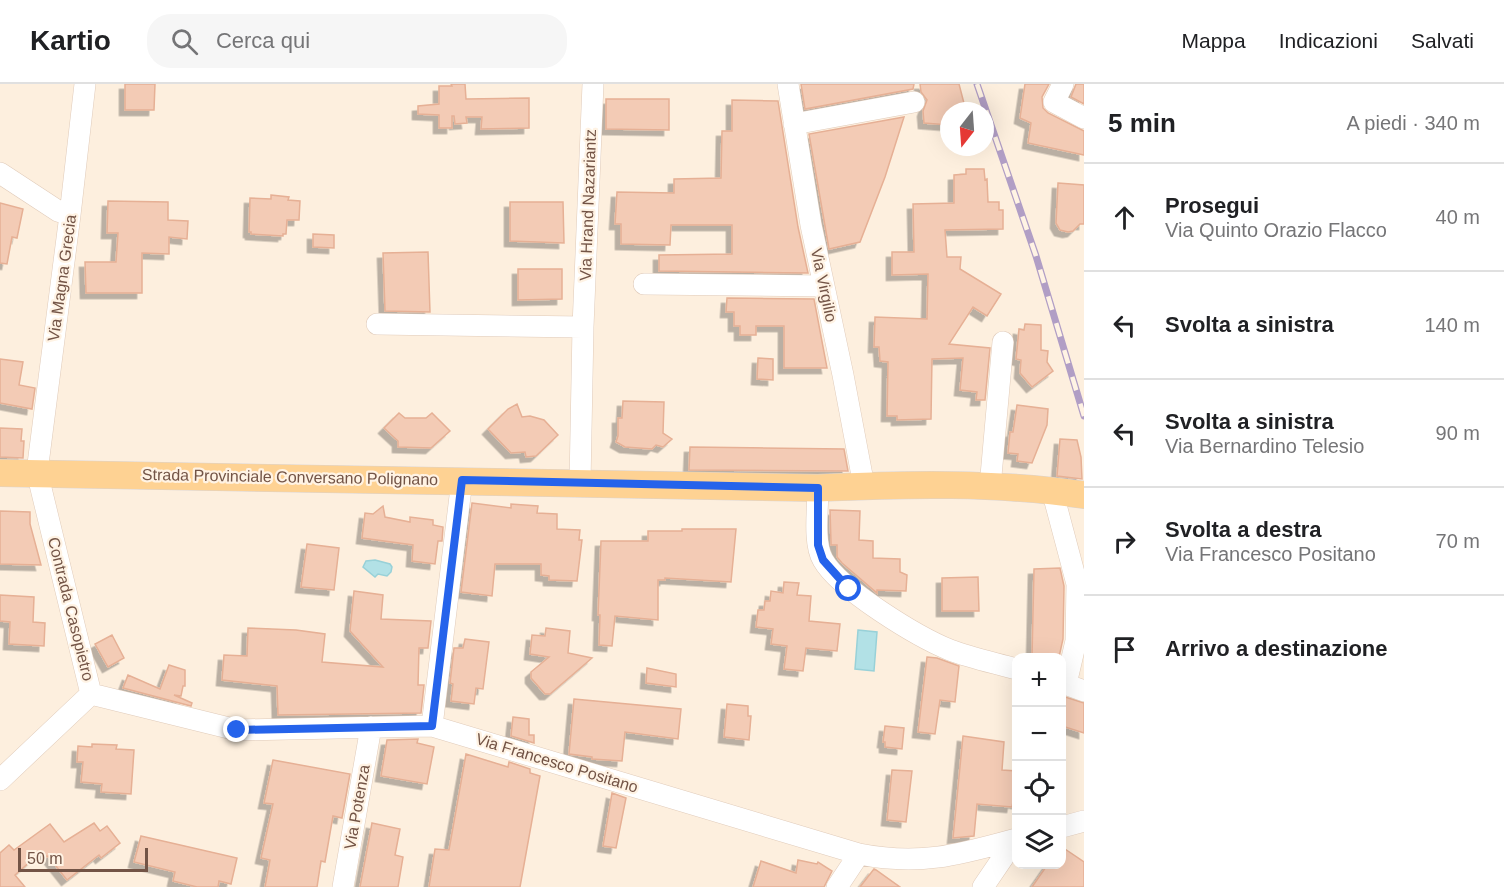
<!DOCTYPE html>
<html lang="it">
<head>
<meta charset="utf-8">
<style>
	:root { --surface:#fff; --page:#f6f6f6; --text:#202124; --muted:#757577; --line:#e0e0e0 }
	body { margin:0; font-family:Arial,sans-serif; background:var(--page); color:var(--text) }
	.controls { position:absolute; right:18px; bottom:18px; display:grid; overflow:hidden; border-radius:12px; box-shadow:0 6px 24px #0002 }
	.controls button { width:54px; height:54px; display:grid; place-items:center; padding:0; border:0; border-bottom:2px solid var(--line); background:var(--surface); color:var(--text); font:30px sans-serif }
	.compass { position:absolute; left:940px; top:18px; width:54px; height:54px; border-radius:50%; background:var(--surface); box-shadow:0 6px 24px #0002; rotate:197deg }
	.scale { position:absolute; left:18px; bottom:15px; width:130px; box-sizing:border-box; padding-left:6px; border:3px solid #735446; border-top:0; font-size:16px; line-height:21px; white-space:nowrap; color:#735446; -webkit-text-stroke:4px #fff3e4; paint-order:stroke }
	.stop { position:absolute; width:18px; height:18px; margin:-14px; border:4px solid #2563eb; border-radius:50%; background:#fff }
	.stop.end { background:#2563eb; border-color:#fff; box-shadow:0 2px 6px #0008 }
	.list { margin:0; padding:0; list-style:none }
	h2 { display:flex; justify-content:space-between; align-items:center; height:78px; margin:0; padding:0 24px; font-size:26px }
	h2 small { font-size:20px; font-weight:400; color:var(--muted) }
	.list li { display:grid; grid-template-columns:39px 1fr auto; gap:18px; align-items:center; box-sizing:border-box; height:108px; padding:0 24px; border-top:2px solid var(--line) }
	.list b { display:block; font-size:22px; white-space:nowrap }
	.list p { margin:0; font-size:20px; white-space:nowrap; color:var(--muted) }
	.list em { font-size:20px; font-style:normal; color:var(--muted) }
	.icon { flex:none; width:33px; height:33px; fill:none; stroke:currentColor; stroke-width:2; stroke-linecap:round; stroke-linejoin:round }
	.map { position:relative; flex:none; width:1084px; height:803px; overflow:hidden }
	header { display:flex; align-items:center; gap:36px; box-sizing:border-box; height:84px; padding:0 30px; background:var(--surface); border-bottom:2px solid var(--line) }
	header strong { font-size:28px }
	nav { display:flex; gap:33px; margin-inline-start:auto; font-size:21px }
	.search { width:420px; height:54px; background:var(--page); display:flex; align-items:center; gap:15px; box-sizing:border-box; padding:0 21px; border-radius:24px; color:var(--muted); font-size:22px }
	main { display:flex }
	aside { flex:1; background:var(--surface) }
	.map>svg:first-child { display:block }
	.water { fill:#b2e1e6; stroke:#98d1d8; stroke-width:1.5 }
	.building { fill:#f3cbb5; stroke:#e6b095; stroke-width:1.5; filter:url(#shadow) }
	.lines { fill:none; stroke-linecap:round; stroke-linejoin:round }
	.minor-casing { stroke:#e0cbba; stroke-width:22 }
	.major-casing { stroke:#dbd3cf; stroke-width:28 }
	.minor { stroke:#fff; stroke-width:21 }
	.major { stroke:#fed293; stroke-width:27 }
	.rail-casing { stroke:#b19ec5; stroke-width:7 }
	.rail { stroke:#fff3e4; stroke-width:4.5; stroke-dasharray:14; stroke-linecap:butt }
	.route { stroke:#2563eb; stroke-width:8 }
	.labels { text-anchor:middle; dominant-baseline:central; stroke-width:4.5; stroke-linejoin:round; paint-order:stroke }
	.street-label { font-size:16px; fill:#735446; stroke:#fff3e4 }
</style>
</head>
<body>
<header>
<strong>Kartio</strong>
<div class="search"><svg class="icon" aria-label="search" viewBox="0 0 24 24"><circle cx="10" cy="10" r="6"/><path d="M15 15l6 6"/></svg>Cerca qui</div>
<nav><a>Mappa</a><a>Indicazioni</a><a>Salvati</a></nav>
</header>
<main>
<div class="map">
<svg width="1084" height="803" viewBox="0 0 1084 803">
	<defs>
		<filter id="shadow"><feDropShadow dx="-5.5" dy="5.5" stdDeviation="0" flood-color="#0004"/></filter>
	</defs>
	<rect width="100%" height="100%" fill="#fdefde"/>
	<path class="water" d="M375,476L390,480L392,483L391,488L387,492L378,490L375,493L363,483L366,477Z
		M858,546L877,548L874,587L855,585Z"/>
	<path class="building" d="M125,0H155L154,26H125Z
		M451,0H465L466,15L529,14V44L481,45L482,33H466L467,39L455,40L454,32H452V44H439V31L418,30V22L439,20V2H452Z
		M801,0H914L913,5L805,25Z
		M920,0H959L966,27H949V41L924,39L923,27L927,16L921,8Z
		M1025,0H1049L1042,13L1043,24L1048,29L1084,47V71L1028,59L1031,39L1020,34Z
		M1076,0H1084V20L1071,13Z
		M606,15H669V46L606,45Z
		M732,16L778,17L798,143L808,189L659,187V171L732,170V141H671L670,161L621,160V140H615L617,108L674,109V95L721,94L722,47H732Z
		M904,33L885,93L860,158L829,165L809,50Z
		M966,85H984L985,96L987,95L988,118H999V126H1003V145L945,146L947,173H961L960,185L1001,210L987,232L973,223L949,260L990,264L985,316H976L977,308L960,306L963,274L932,275L931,335L897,336V332H887L888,278L880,277L879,263H874L875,233L927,235L928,190L892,191V168H914L913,120L954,119V91L966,90Z
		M1058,99L1084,101V140H1080L1073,147L1068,148L1060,146L1056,139Z
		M271,111L289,113L288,116L300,117L299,136H287L286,150H283V152L251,150V148H249L250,114L271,115Z
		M108,117L168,118V136L188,137L187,155L169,153V170L142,169V209H86L85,178H116L118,149H107Z
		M510,118H563L564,159L510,157Z
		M0,119L23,125L17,154L12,153L7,180L0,179Z
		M313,150L334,151V164L313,163Z
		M428,168L430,228L385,227L383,169Z
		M518,185H562V215L518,216Z
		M727,214L814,215L827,284H784V242H756V251H740V242H734V228H726Z
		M1025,240L1041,241V266L1048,267L1047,278L1053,287L1032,303L1020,289L1021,276L1016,275L1019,245L1024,246Z
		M758,274L773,275V296L757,295Z
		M0,275L23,278L19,301L35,304L32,325L0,319Z
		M623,317L664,318L663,349L672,355L663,363L656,361L652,365L625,363L616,358L618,352V334H622Z
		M517,320L522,333L530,332L544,336L558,351L536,372L526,373L525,368L511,369L488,345L508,325Z
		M1017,321L1048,325L1047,341L1032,379L1017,377L1018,370L1008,369L1010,348H1013Z
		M399,329L405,334H426L432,329L450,347L431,364L398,363V357L384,344Z
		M0,344L22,345L21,357H24L23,374L0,373Z
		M1060,355L1077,356L1081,373L1082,395L1057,392Z
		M690,363L844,365L848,387L689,386Z
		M472,419L511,424V420L538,422L537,429L557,430V445L580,446L579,456H582L577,497L549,496V492L541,491V480H495L492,512L461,508Z
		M383,422L385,433L410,438V433L433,436V441L443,443L442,457H438L435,480L412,477L413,461L362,454L365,429L373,430Z
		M830,426L860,427L859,456L873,457V474L900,475V488L907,491L906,507L877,506V509L842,479L837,473V461H831V458Z
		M0,427L30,428V440L41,481L0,480Z
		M682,445H736L731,498L665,494V496H658V536L615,532L612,562L599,561L600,531H598L601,457H648V447H682Z
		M307,460L339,464L334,506L301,503Z
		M1060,484L1064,502L1063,555L1059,573H1032L1034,485Z
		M978,493L979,527H942V494Z
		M784,498L799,499L797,511L811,512L809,537L840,540L837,567L806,564L803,587L784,585L787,562L771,560L773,545L756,543L758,526H764L765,517H770L771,507L783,509Z
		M354,507L383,511L381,535L431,537L428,564H419L418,601H424L421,629L278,631L277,602L222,596L224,571L247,572L248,544L296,546L325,550L322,578L383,583L350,547Z
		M0,511L34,513L33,538L45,539L44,562L9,560L10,538L0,537Z
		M546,544L570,547L568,569L592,574L550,610H545L531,594V588L549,573L530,570L532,551L545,552Z
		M112,551L124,574L108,583L95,560Z
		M465,555L489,558L483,605L476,604L474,620L451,617L453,600L450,599L454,564H463Z
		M927,573L937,574L959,582L955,618L940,616L935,650L918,648Z
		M169,581L185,586V602H183L181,612L174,611L192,619L191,622L123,604L128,591L160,605Z
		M647,584L676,590V603L646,599Z
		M1062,612L1084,619V649L1062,642Z
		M574,615L681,625L678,655L625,648L622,677L592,675V673L569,670Z
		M727,620L748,622V632H751L749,656L724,653Z
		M513,633L529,635V651H534V659L511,652Z
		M885,642L904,644L902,665L885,663V658H883Z
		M963,652L1004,658L1002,686L1017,687V719L1013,718L1012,723L977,720L974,752L953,754Z
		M418,655L417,659L434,663L427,700L381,692L387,656Z
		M92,660L117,661L116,665L134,666L131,710L101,708L102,700L81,698L83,678H77L78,662L92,663Z
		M466,670L508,683L509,678L530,685V689L540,692L520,803H429L435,765L449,766Z
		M273,676L350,690L342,734L333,732L325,778L321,777L317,803H265L270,776L261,774L273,720L264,719Z
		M892,686L912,687L906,738L887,736Z
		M612,709L626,714L616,764L603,762Z
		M94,739L100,747L107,742L120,759L101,774L99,771L67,796L48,772L47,773L42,767L15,791L25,803H0V769L9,761L14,766L50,740L64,758Z
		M372,739L400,745L395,771L403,773L398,803H360Z
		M141,752L237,774L231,800L219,797L218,803H197L173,797L175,788L134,778Z
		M1062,763L1084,778V803H1032L1048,780H1062Z
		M798,776L817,780L818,778L832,787L824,803H753L761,777L796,789Z
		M874,785L876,786L900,803H860Z"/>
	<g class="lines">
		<defs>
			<path id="minor" d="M788,0L811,141L843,291L864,402
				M1063,0L1054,18L1084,34
				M794,40L914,18
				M0,89L58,127L70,131
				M644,200L824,202
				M377,240L583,243
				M580,399L583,243L593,0
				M990,403L1003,258
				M818,404C818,424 813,459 823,476C840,506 918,553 950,566C971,574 995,579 1016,585
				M1052,406L1077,500L1076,557L1066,600
				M1062,599L1084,607
				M91,610L237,646L432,642L859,770C920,782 958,771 1016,755
				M432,642L462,396
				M0,696L91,610L37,388L70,131L85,0
				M1062,743L1084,737
				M343,803L371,643
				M837,803L859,770
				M983,803L1015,756"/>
			<path id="major" d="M0,389L818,404C906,400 997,398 1084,411"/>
		</defs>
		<use href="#minor" class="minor-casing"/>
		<use href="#major" class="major-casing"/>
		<use href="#minor" class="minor"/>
		<use href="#major" class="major"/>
		<defs>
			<path id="rail" d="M977,0L1036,172L1084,332"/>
		</defs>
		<use href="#rail" class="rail-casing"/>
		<use href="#rail" class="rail"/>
	</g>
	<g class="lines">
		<path class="route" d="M237,646L432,642L462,396L818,404V461L823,476L849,505"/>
	</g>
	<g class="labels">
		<g class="street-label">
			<text transform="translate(588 121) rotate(-88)">Via Hrand Nazariantz</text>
			<text transform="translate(62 194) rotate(-82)">Via Magna Grecia</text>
			<text transform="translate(824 201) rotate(78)">Via Virgilio</text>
			<text transform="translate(290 393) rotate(1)">Strada Provinciale Conversano Polignano</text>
			<text transform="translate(71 525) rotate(76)">Contrada Casopietro</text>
			<text transform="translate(557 679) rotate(17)">Via Francesco Positano</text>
			<text transform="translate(357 723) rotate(-80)">Via Potenza</text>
		</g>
	</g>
</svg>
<div class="controls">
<button>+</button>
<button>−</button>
<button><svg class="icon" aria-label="locate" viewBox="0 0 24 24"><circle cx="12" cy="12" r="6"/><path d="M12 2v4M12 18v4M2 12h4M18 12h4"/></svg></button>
<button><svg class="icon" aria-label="layers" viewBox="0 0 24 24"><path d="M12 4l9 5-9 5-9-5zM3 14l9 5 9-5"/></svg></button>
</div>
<svg class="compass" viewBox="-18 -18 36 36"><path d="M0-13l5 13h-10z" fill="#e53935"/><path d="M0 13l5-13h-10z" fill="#757577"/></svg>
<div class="scale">50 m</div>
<div class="stop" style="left:849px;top:505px"></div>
<div class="stop end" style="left:237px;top:646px"></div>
</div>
<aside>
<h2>5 min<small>A piedi · 340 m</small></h2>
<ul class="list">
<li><svg class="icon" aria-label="ahead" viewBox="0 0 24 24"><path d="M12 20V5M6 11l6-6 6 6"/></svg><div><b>Prosegui</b><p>Via Quinto Orazio Flacco</p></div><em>40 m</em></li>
<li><svg class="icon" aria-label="left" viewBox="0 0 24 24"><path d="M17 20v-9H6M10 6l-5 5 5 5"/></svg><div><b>Svolta a sinistra</b></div><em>140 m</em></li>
<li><svg class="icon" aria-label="left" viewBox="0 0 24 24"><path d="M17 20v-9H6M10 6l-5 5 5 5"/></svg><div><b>Svolta a sinistra</b><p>Via Bernardino Telesio</p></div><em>90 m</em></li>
<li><svg class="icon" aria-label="right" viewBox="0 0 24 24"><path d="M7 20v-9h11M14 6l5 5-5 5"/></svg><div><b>Svolta a destra</b><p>Via Francesco Positano</p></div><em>70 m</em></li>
<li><svg class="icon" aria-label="arrive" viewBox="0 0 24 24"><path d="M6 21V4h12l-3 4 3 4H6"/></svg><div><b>Arrivo a destinazione</b></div></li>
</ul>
</aside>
</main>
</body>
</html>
